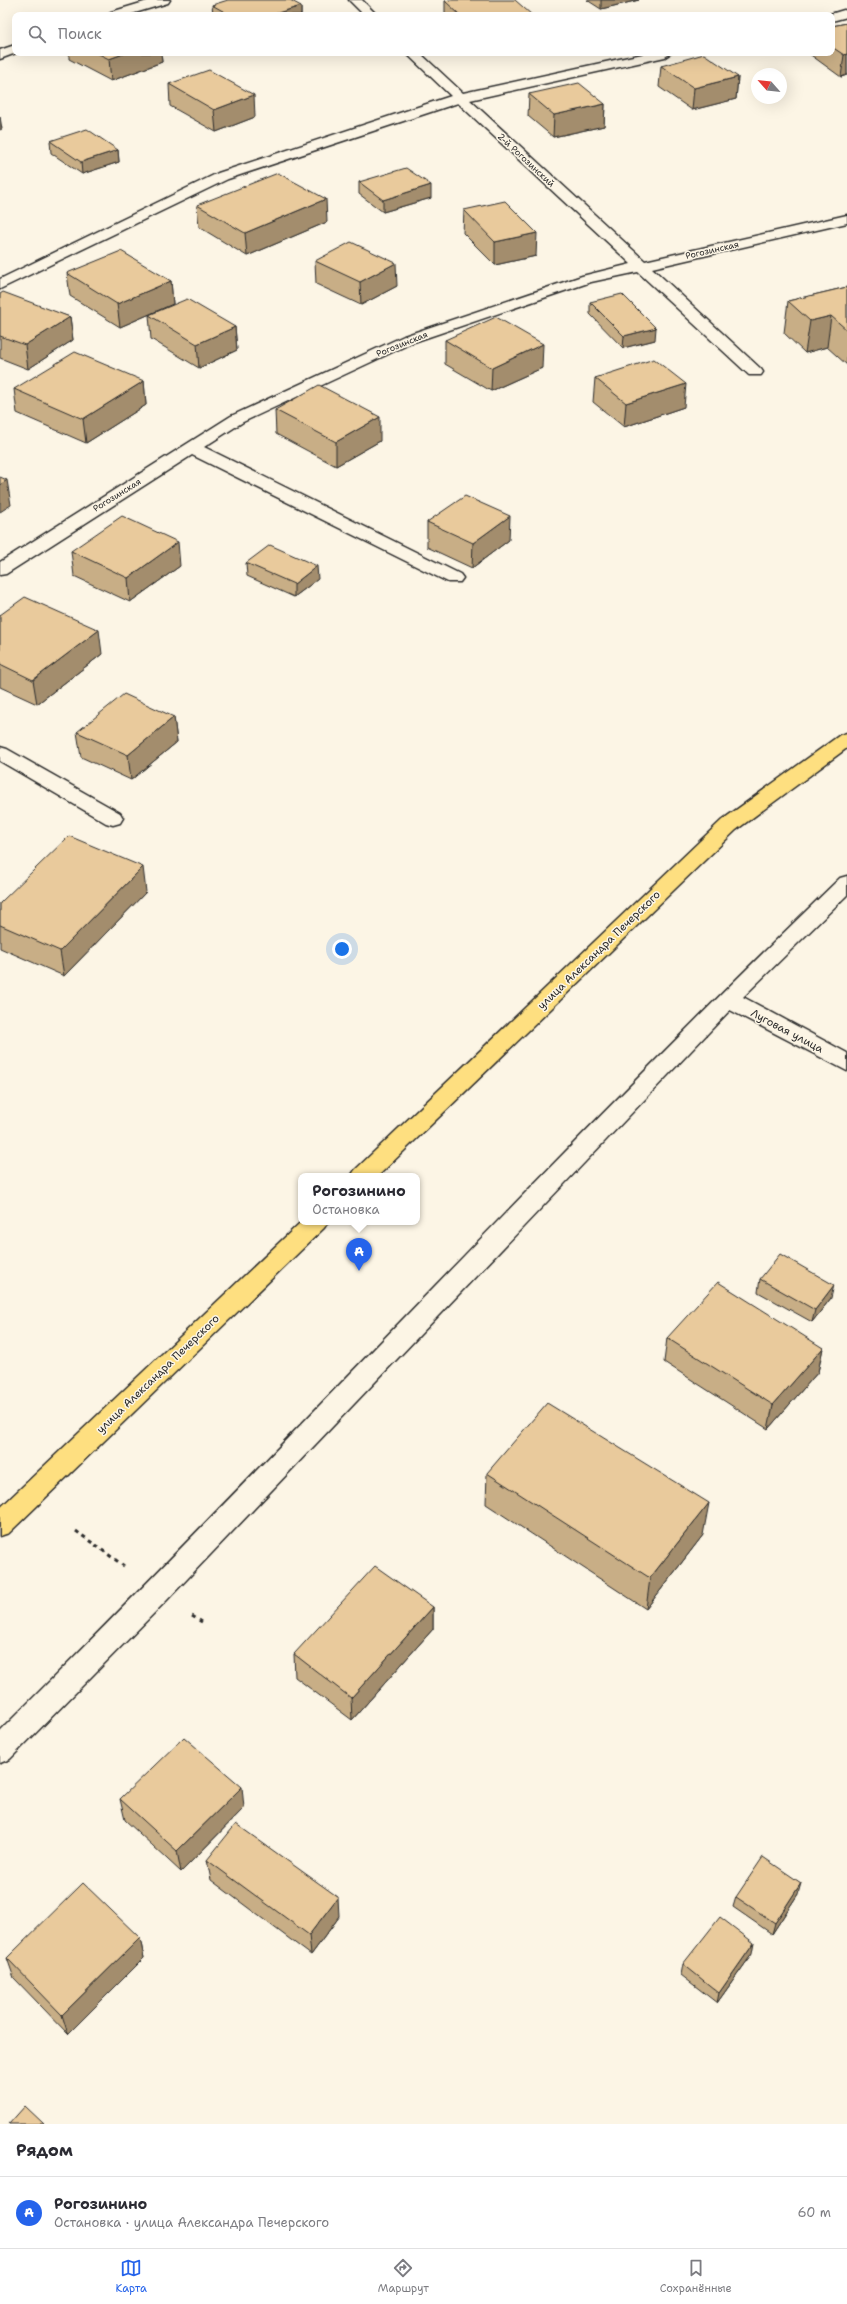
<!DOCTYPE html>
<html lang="ru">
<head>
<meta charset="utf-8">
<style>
	:root { --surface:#fff; --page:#f2f2f3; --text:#2b2b33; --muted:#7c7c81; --line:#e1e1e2; --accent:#2563eb }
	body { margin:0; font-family:"Shantell Sans",sans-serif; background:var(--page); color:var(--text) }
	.compass { position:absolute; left:751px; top:68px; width:36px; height:36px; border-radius:50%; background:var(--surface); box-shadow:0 4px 16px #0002; rotate:297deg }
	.you { position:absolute; left:342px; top:949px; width:14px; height:14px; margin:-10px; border:3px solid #fff; border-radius:50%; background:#1a73e8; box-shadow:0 0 0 6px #1a73e833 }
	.badge { display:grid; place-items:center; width:26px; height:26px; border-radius:50%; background:var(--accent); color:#fff; font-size:13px; font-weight:700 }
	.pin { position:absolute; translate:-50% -33px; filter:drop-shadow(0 1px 2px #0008) }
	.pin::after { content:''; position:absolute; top:21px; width:14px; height:12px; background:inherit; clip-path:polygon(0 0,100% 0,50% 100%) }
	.popup { position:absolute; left:298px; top:1173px; width:122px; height:52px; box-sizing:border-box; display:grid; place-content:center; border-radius:8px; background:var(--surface); filter:drop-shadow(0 1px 3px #0005); font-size:13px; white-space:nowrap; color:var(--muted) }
	.popup b { font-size:15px; color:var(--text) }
	.popup::after { content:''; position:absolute; left:50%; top:100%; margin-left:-8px; border:8px solid transparent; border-top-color:var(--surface) }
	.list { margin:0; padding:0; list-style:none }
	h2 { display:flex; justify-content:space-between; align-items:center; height:52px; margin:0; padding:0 16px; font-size:17px }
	h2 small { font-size:13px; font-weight:400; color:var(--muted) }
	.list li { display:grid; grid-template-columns:26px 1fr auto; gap:12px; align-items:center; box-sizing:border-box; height:72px; padding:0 16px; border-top:1px solid var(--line) }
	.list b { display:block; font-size:15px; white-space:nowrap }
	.list p { margin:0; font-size:13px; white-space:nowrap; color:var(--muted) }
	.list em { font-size:13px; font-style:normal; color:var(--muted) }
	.icon { flex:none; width:22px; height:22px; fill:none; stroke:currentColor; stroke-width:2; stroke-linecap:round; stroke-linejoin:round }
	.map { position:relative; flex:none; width:847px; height:2124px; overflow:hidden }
	.search { position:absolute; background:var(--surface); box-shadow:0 4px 16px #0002; left:12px; right:12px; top:12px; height:44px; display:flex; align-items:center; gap:10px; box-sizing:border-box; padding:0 14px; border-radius:8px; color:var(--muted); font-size:15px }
	.sheet { height:124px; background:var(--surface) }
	nav { display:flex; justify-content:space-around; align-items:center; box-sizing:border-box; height:56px; border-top:1px solid var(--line); background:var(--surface); font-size:11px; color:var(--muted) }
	nav a { display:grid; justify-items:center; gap:2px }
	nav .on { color:var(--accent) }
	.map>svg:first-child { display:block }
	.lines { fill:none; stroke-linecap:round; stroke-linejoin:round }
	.minor-casing { stroke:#2b2b2b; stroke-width:3 }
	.major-casing { stroke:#2b2b2b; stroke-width:3 }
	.path { stroke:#2b2b2b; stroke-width:3; stroke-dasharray:4 4; stroke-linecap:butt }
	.minor { fill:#fcf5e5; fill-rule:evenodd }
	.major { fill:#fedf80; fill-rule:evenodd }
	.wall { fill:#c8ae86; stroke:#2b2b2b }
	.shaded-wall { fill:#a38d6d; stroke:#2b2b2b }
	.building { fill:#e9ca9c; stroke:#2b2b2b }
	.labels { text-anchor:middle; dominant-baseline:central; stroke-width:3; stroke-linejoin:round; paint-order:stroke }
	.far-street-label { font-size:9px; fill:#2b2b2b; stroke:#fcf5e5 }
	.street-label { font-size:11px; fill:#2b2b2b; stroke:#fcf5e5 }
</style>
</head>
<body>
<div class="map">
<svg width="847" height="2124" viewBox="0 0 847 2124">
	<rect width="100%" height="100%" fill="#fcf5e5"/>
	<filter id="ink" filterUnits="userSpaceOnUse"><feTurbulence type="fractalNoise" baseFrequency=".025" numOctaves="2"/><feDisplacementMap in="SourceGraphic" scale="8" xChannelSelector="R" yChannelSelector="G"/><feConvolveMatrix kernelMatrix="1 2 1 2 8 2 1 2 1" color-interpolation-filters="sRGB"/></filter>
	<g filter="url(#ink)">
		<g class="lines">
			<defs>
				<path id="minor" d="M151,0H170L168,3L128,15H109L111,12Z
					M349,0H362L377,15H364Z
					M844,10L847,11V17L832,21V15H827Z
					M15,45L16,53L0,59V50Z
					M406,53H420L463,93L647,53H671L665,57L470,100L645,261L847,215V223L652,268L761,369L763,372L761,375H749L638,272L591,282L414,342L243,422L204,447L460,574L463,578L460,582H448L192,455L6,574L0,575V562L231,416L404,336L582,276L631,264L458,103L228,179L0,289V279L218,173L451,96Z
					M0,747L7,749L120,813L123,818L120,823L113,825L106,823L0,761Z
					M847,876V895L743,997L847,1053V1071L730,1010L167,1600L10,1759L0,1763V1731C283,1450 553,1155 840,878Z"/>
				<path id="major" d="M847,733V748L736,830L378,1176H351L355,1170L722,820L840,735Z
					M301,1222H328L324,1228L9,1533L0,1536V1508Z"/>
			</defs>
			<use href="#minor" class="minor-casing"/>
			<use href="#major" class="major-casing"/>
			<path class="path" d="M76,1531L124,1566
				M192,1616L202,1622"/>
			<use href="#minor" class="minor"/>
			<use href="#major" class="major"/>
		</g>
		<path class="wall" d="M587,0H639L601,9Z
			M445,1L532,15H445Z
			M212,5L301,6V15H213Z
			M847,23V75L841,77L808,53H832V26Z
			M69,53H161L162,62L111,81L69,59Z
			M661,66L738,77L736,99L692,110L659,87Z
			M169,84L255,117L216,132L170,106Z
			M529,94L605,104L604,126L553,137L528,116Z
			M50,141L118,150L119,162L82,174L51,153Z
			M359,182L431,198L383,212L359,194Z
			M197,205L327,222L247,256L199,227Z
			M464,210L536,256L495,265L463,233Z
			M315,261L397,286L361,305L316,284Z
			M67,273L171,281L173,304L120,327L70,296Z
			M847,287V365L827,347L805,353L784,333L788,301Z
			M0,294L70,317L73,340L28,369L0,358Z
			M590,302L655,340L623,348L590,314Z
			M149,315L235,327L237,350L199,368L151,339Z
			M445,340L542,368L491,391L445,364Z
			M595,378L684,407L624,427L593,402Z
			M144,381L146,405L86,443L17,413L14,389Z
			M275,410L380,441L336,466L276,434Z
			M427,522L509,540L472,568L427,547Z
			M71,551L180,566L130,602L74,576Z
			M246,563L318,579L294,597L247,576Z
			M0,615L102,654L37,704L0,687Z
			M174,717L177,742L131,780L81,757L77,732Z
			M146,892L64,976L0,948V903Z
			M760,1279L831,1298L812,1322L758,1292Z
			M667,1338L823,1348L818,1372L768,1429L664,1362Z
			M487,1473L703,1535L646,1609L486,1504Z
			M433,1607V1629L352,1720L295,1677L294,1654Z
			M120,1799L244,1808L181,1872L125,1820Z
			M207,1860L339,1917L311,1955L211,1880Z
			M798,1894L772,1934L733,1907L736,1897Z
			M140,1938L144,1958L68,2034L14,1978L7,1958Z
			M752,1954L717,2003L681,1975L683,1964Z"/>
		<path class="shaded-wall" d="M601,0H639L601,9Z
			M301,6V15H271Z
			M126,53H161L162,62L111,81L109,59Z
			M847,54V75L841,77L844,55Z
			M738,77L736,99L692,110L694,88Z
			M254,95L255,117L216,132L214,110Z
			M605,104L604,126L553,137L554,115Z
			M0,117L2,129L0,130Z
			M118,150L119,162L82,174L81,162Z
			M431,185V198L383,212V200Z
			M326,199L327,222L247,256L245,233Z
			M537,233L536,256L495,265V242Z
			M396,263L397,286L361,305L360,282Z
			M171,281L173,304L120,327L117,304Z
			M831,316L827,347L805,353L810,321Z
			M70,317L73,340L28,369L25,345Z
			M235,327L237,350L199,368L197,344Z
			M656,328L655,340L623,348L624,336Z
			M543,344L542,368L491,391L492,368Z
			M144,381L146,405L86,443L83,419Z
			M686,384L684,407L624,427L626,403Z
			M380,417V441L336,466V442Z
			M7,480L11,505L0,512V485Z
			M510,516L509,540L472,568L473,543Z
			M178,542L180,566L130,602L128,578Z
			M317,566L318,579L294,597V584Z
			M99,630L102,654L37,704L33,680Z
			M174,717L177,742L131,780L128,755Z
			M143,867L146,892L64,976L60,951Z
			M834,1285L831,1298L812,1322L815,1310Z
			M823,1348L818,1372L768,1429L773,1405Z
			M709,1503L703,1535L646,1609L650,1578Z
			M433,1607V1629L352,1720L351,1698Z
			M242,1787L244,1808L181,1872L177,1851Z
			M801,1883L798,1894L772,1934L775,1923Z
			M338,1897L339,1917L311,1955L309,1935Z
			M140,1938L144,1958L68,2034L62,2015Z
			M754,1943L752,1954L717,2003L719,1993Z"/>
		<path class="building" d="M228,0H290L301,6L271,15H230L212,5Z
			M449,0H515L532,15H460L445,1Z
			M847,23V54L844,55L832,47V26Z
			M97,53H126L109,59Z
			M704,54L738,77L694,88L661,66Z
			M209,70L254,95L214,110L169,84Z
			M579,83L605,104L554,115L529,94Z
			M87,129L118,150L81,162L50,141Z
			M406,168L431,185L383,200L359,182Z
			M278,173L326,199L245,233L197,205Z
			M505,201L537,233L495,242L464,210Z
			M351,242L396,263L360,282L315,261Z
			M121,251L171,281L117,304L67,273Z
			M847,287V330L831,316L810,321L788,301Z
			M3,292L70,317L25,345L0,336V294Z
			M622,294L656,328L624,336L590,302Z
			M187,299L235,327L197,344L149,315Z
			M496,317L543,344L492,368L445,340Z
			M75,352L144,381L83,419L14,389Z
			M654,359L686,384L626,403L595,378Z
			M319,385L380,417L336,442L275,410Z
			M0,477L7,480L0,485Z
			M465,496L510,516L473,543L427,522Z
			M122,516L178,542L128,578L71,551Z
			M270,545L317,566L294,584L246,563Z
			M25,597L99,630L33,680L0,664V615Z
			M124,694L174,717L128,755L77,732Z
			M69,836L143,867L60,951L0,925V903Z
			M780,1254L834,1285L815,1310L760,1279Z
			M718,1282L823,1348L773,1405L667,1338Z
			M547,1403L709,1503L650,1578L487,1473Z
			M375,1566L433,1607L351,1698L294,1654Z
			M184,1737L242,1787L177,1851L120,1799Z
			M236,1824L338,1897L309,1935L207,1860Z
			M763,1857L801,1883L775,1923L736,1897Z
			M83,1883L140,1938L62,2015L7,1958Z
			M720,1917L754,1943L719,1993L683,1964Z
			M25,2106L44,2124H9Z"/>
	</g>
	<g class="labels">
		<g class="far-street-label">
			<text transform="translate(526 160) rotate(43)">2-й Рогозинский</text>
			<text transform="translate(712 250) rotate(-13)">Рогозинская</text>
			<text transform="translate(402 344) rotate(-22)">Рогозинская</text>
			<text transform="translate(117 495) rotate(-32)">Рогозинская</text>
		</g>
		<g class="street-label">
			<text transform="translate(599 950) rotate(-44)">улица Александра Печерского</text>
			<text transform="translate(787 1031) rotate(28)">Луговая улица</text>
			<text transform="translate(158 1374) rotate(-44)">улица Александра Печерского</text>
		</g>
	</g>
</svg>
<svg class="compass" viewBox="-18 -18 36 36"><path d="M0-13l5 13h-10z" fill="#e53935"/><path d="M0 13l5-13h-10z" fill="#7c7c81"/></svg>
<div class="you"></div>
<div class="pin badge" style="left:359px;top:1271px">A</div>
<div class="popup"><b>Рогозинино</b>Остановка</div>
<div class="search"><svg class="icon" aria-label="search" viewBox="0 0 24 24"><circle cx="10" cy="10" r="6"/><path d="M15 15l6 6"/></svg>Поиск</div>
</div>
<section class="sheet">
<h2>Рядом<small></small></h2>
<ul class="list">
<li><span class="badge">A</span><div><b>Рогозинино</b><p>Остановка · улица Александра Печерского</p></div><em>60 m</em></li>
</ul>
</section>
<nav>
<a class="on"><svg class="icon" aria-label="map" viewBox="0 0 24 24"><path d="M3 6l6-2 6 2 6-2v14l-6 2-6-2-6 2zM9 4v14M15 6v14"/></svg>Карта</a>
<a><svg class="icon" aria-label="directions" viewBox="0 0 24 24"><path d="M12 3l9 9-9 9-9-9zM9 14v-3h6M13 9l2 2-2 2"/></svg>Маршрут</a>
<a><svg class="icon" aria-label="saved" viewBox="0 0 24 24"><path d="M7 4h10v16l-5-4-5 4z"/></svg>Сохранённые</a>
</nav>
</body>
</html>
